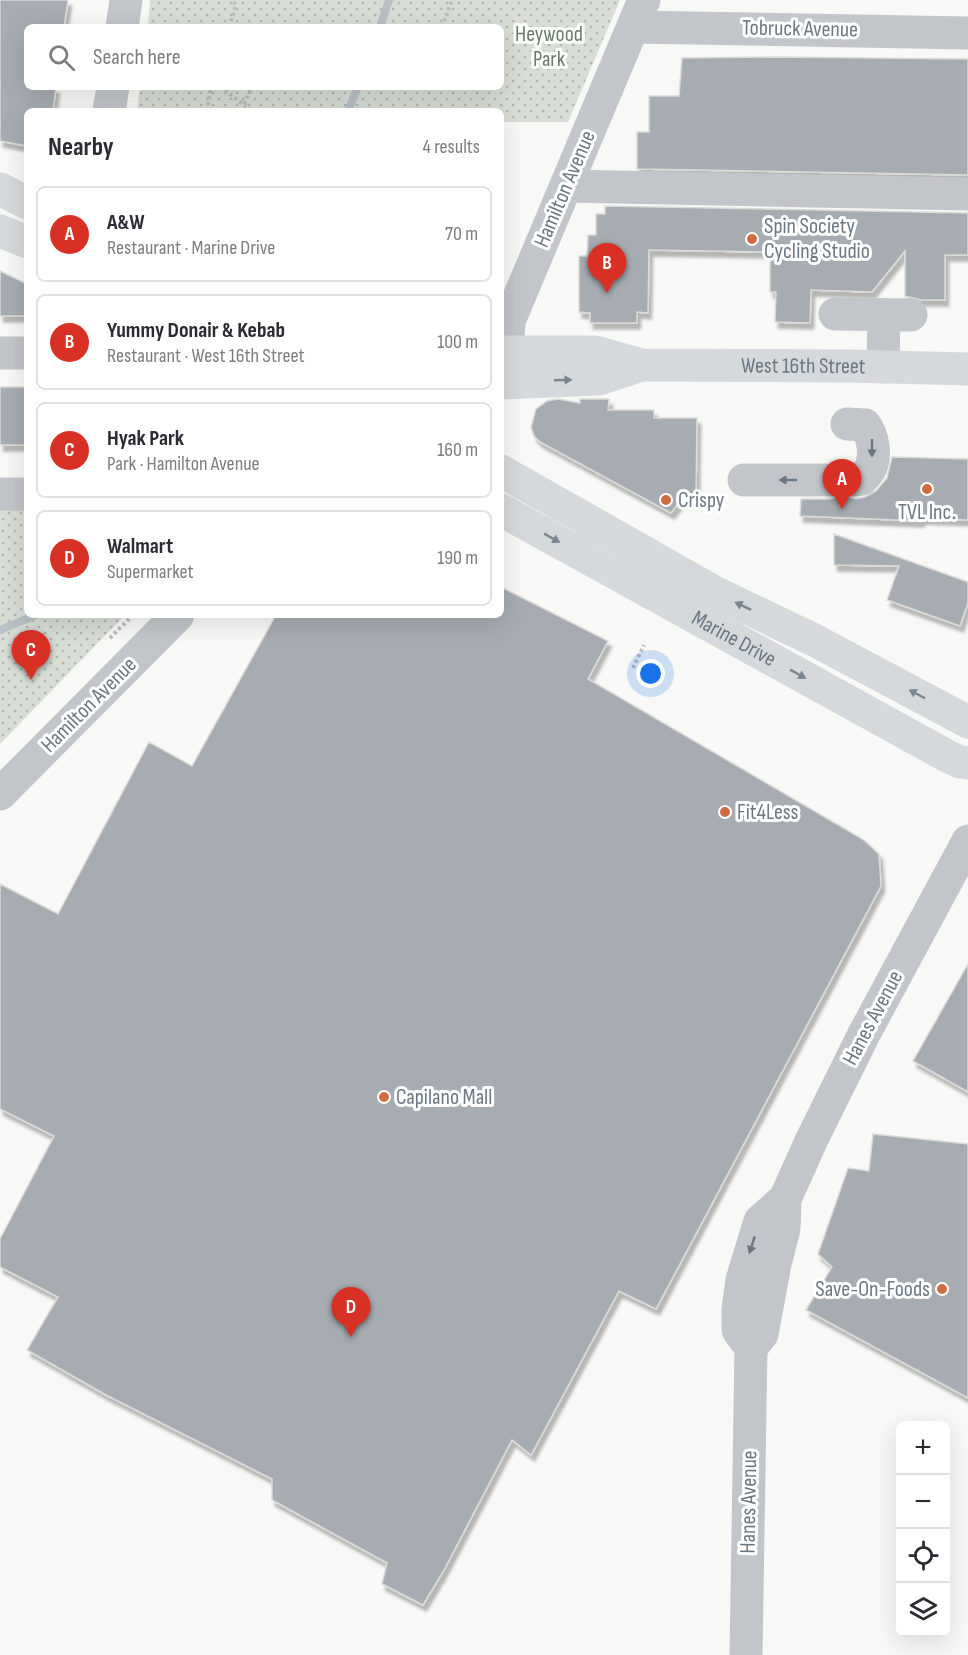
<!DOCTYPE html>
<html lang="en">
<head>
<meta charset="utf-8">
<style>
	:root { --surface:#fff; --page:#f2f2f3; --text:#2b2b33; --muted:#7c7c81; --line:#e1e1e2; --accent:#d93025 }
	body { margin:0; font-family:"Sofia Sans Condensed",sans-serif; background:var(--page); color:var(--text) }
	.controls { position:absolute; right:18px; bottom:18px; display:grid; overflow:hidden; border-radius:9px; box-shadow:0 6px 24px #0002 }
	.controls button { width:54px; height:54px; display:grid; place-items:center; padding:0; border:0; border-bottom:2px solid var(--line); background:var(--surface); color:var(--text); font:30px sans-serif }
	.you { position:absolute; left:651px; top:674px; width:21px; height:21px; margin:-15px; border:4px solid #fff; border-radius:50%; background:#1a73e8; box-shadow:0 0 0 9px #1a73e833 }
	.badge { display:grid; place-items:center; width:39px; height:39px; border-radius:50%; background:var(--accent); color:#fff; font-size:20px; font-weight:700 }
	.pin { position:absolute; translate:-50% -50px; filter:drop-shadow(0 2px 3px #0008) }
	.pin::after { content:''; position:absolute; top:32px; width:21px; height:18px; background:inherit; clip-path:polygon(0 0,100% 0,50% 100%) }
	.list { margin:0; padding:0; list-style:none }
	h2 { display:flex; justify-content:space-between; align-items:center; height:78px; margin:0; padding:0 24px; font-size:26px }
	h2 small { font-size:20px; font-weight:400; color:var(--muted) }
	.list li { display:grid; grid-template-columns:39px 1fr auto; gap:18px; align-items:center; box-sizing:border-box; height:96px; margin:0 12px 12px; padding:0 12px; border:2px solid var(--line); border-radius:9px }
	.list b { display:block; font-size:22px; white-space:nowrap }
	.list p { margin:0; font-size:20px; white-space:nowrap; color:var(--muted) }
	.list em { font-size:20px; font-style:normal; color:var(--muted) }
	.icon { flex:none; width:33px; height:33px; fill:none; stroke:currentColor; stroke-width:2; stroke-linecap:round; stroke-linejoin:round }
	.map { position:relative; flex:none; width:968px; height:1655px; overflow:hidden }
	.search { position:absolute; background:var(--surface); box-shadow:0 6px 24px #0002; left:24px; top:24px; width:480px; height:66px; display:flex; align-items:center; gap:15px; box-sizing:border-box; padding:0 21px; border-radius:9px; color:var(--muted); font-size:22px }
	.panel { position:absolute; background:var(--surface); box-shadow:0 6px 24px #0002; left:24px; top:108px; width:480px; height:510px; border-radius:9px }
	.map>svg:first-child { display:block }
	.park { fill:url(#park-dots) }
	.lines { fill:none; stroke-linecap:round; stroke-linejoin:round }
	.stream { stroke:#b9c1c6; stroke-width:8 }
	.building { fill:#a6acb2; stroke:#dadad8; stroke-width:1.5; filter:url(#shadow) }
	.path { stroke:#babdbf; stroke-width:4; stroke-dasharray:3 3; stroke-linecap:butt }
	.minor { stroke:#c2c5c9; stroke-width:33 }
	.major { stroke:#d5d9dc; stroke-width:33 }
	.oneway { fill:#7b8690 }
	.oneway2 { fill:#6b7783 }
	.poi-dot { fill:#cd6d42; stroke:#fff; stroke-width:2 }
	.labels { text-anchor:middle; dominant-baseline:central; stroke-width:6; stroke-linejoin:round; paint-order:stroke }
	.street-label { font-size:22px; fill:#6b7783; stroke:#fff }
	.park-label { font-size:22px; fill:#6b7b69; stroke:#fff }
	.poi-label { font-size:22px; fill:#6b7783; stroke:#fff; text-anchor:start }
</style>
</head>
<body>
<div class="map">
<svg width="968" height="1655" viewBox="0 0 968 1655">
	<defs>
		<pattern id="park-dots" width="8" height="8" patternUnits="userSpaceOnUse" patternTransform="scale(1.5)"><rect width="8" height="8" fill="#d8ddd6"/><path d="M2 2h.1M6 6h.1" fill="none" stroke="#b3b8b3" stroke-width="1.8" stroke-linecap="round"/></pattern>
		<filter id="shadow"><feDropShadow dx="3.5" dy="6" stdDeviation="1.5" flood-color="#0004"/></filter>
	</defs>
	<rect width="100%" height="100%" fill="#f8f8f6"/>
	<path class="park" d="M150,0H620L568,122H501V111H137L140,87H501V27H148Z
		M0,510H27V615H125L0,744Z"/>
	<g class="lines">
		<path class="stream" d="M380,27L389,0
			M348,111L358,87
			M0,630L36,615"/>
	</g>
	<path class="building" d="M0,0H68L64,27H27V87H56L53,111H27V146L0,141Z
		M778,57L968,59V175L637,169V132H649V96H679L682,58Z
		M605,206L968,213V255H945V300H921L905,296V251L872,292L811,290L810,323L775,322L776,292H770V252L649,250L648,313L637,312V323H590V313L579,312V256H587L588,235H596V214H605Z
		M0,271L27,284V316H0Z
		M0,387H27V445H0Z
		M558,399L580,403V399H609L608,410H654V418H697L696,495H688V501H680L671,513L540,442L534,436L531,427L536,409L547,401Z
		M892,457L968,459V520L921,518V521L800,516L801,499H831L842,495L855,499L865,497L876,491L887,478Z
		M834,534L968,582V603L960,626L887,600L899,566L834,565Z
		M501,587L608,641L588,679L864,840L879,854L881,886L656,1309L619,1291L531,1455L512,1440L444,1570L423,1605L382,1584L387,1563L272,1500V1479L106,1395L27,1350L58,1297L0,1267V1239L54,1136L0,1109V884L58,914L149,742L192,766L276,615H501Z
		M968,964V1092L913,1061Z
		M873,1134L968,1144V1398L806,1310L832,1267L818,1254L848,1168L869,1171Z"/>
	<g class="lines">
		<path class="path" d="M229,27L236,5L232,0
			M442,27L452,0
			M220,87L251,110
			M244,104L251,89
			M207,111L211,87
			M110,638L133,615
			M633,668L644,645"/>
		<path class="minor" d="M122,27L126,0
			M633,27L968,33
			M109,111L113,87
			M566,186L968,194
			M835,314L911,315
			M0,353H27
			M883,367L884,315
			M505,380L509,321L644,0
			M847,424L865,425C873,436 876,454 871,467C870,471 865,475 862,479L853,480
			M744,480H831
			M0,494H27
			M0,794L178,615
			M751,1348L762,1334L775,1264L784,1229L785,1199L812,1139L864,1034L968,841
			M746,1655L751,1348L738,1330V1309L742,1280L760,1221L785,1199"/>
		<g class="major">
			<path d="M0,189L27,203"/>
			<path d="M0,231L27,242"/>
			<path id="s1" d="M501,352H595L641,365L849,366L968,369"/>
			<path d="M501,383L599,379L641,365"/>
			<path d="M501,471L718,594L816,641L968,722"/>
			<path id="s2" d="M501,510L947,756L960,762L968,763"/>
		</g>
	</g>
	<defs><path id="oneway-solid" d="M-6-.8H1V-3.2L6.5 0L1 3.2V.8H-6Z" transform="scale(1.5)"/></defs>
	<g class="oneway">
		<use href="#oneway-solid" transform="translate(563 380) rotate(-2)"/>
		<use href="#oneway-solid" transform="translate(552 538) rotate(29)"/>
		<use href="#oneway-solid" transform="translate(743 606) rotate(-154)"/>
		<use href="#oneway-solid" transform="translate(798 674) rotate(29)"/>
		<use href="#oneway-solid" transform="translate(917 694) rotate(-152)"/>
	</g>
	<g class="oneway2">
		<use href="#oneway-solid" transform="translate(872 448) rotate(90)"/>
		<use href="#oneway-solid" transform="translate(788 480) rotate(180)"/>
		<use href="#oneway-solid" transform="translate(752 1245) rotate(108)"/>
	</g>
	<g class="poi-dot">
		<circle cx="752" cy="239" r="6"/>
		<circle cx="927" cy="489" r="6"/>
		<circle cx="666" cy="500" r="6"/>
		<circle cx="725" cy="812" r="6"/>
		<circle cx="384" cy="1097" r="6"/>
		<circle cx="942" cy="1289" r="6"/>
	</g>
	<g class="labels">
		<g class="street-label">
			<text transform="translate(800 29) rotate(1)">Tobruck Avenue</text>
			<text transform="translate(565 189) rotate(-67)">Hamilton Avenue</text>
			<text stroke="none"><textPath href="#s1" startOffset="304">West 16th Street</textPath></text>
			<text stroke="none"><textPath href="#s2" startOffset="266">Marine Drive</textPath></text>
			<text transform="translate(89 705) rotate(-45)">Hamilton Avenue</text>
			<text transform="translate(873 1018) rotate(-62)">Hanes Avenue</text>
			<text transform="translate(749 1502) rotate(-89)">Hanes Avenue</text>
		</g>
		<g class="park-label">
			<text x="549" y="34">Heywood<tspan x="549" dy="25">Park</tspan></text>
		</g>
		<g class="poi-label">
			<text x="764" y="226">Spin Society<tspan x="764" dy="25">Cycling Studio</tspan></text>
			<text x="678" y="500">Crispy</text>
			<text x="927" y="512" text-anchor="middle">TVL Inc.</text>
			<text x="737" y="812">Fit4Less</text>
			<text x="396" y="1097">Capilano Mall</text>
			<text x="930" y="1289" text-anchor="end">Save-On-Foods</text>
		</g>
	</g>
</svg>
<div class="controls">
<button>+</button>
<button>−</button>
<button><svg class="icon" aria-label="locate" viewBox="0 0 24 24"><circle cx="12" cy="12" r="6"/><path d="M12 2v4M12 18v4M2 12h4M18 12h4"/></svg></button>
<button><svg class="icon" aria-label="layers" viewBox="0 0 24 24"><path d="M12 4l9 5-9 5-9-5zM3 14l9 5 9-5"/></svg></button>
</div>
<div class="you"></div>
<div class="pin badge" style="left:842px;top:509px">A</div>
<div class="pin badge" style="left:607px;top:293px">B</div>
<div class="pin badge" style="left:31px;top:680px">C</div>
<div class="pin badge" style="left:351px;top:1337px">D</div>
<div class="search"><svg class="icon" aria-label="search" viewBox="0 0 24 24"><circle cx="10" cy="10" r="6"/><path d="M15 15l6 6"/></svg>Search here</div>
<section class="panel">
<h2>Nearby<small>4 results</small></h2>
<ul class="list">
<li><span class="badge">A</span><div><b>A&amp;W</b><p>Restaurant · Marine Drive</p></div><em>70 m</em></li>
<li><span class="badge">B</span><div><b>Yummy Donair &amp; Kebab</b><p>Restaurant · West 16th Street</p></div><em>100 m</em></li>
<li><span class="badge">C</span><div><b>Hyak Park</b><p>Park · Hamilton Avenue</p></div><em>160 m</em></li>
<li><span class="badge">D</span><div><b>Walmart</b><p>Supermarket</p></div><em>190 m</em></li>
</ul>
</section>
</div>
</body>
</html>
